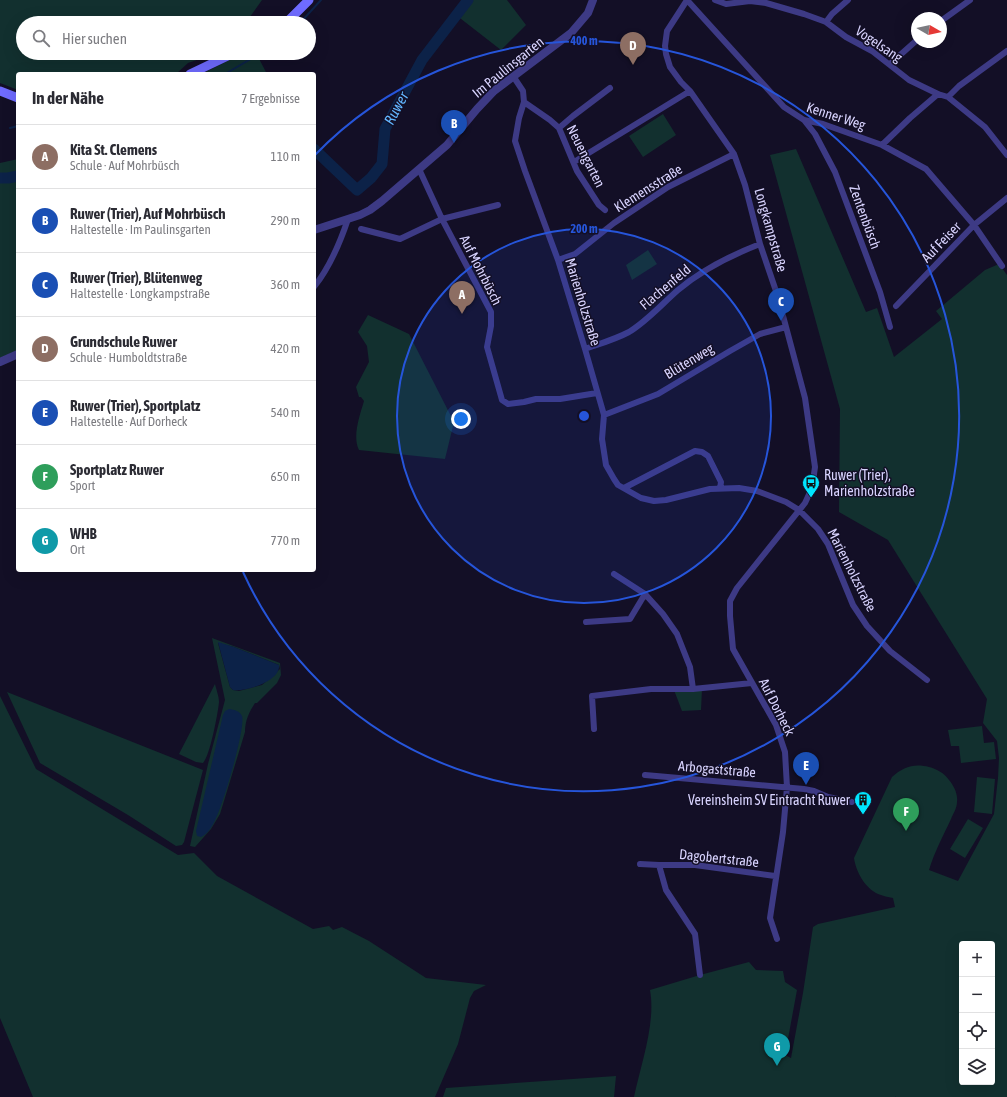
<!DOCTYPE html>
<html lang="de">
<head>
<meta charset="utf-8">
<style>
	:root { --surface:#fff; --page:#f7f7f7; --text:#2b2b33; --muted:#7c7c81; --line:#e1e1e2; --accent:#d93025 }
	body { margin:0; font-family:"Asap Condensed",sans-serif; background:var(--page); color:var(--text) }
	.controls { position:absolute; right:12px; bottom:12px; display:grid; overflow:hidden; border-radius:4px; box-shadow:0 4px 16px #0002 }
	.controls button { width:36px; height:36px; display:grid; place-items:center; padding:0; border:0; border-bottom:1px solid var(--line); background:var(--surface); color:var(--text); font:20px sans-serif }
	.compass { position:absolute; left:911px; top:12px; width:36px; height:36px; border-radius:50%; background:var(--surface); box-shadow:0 4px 16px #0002; rotate:99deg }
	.you { position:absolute; left:461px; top:419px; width:14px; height:14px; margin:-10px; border:3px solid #fff; border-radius:50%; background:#1a73e8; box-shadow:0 0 0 6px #1a73e833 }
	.badge { display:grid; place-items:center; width:26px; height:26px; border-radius:50%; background:var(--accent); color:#fff; font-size:13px; font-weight:700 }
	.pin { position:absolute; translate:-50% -33px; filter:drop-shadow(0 1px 2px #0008) }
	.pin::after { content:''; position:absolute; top:21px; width:14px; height:12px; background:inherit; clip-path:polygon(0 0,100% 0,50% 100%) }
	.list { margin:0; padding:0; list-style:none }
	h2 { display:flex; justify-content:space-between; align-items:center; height:52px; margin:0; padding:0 16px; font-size:17px }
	h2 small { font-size:13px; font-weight:400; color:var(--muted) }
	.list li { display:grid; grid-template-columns:26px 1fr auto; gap:12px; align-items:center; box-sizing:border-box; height:64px; padding:0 16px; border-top:1px solid var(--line) }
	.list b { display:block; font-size:15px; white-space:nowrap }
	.list p { margin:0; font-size:13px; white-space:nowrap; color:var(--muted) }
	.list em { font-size:13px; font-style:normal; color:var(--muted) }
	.icon { flex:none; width:22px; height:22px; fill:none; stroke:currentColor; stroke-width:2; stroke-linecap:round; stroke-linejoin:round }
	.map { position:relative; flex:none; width:1007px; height:1097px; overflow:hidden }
	.search { position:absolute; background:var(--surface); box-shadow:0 4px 16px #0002; left:16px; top:16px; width:300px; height:44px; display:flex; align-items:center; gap:10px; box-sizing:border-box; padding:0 14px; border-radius:22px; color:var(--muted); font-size:15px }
	.panel { position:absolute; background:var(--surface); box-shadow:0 4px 16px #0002; left:16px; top:72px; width:300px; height:500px; border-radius:4px }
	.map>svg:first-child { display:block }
	.green { fill:#12302f; fill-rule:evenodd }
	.water { fill:#0c2248 }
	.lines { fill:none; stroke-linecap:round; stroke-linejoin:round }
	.stream { stroke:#0c2248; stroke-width:2 }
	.river { stroke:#0c2248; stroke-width:11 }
	.minor { stroke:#3d3a85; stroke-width:6 }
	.tertiary { stroke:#3d3a85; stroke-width:8 }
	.secondary { stroke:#6f6bff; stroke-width:9 }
	.ring { fill:none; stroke:#2655da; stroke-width:2 }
	.labels { text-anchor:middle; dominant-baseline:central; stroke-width:3; stroke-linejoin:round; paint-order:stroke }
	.street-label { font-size:14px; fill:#d9d4ff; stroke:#130f26 }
	.poi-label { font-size:14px; fill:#d9d4ff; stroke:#130f26; text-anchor:start }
	.water-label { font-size:15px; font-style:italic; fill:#62b6ff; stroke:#130f26 }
	.centre { fill:#2655da; stroke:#130f26; stroke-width:2 }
	.ring-label { font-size:12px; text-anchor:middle; font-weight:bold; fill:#2655da; stroke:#130f26; stroke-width:3; stroke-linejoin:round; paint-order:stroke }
</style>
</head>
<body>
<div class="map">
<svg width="1007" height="1097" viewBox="0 0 1007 1097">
	<rect width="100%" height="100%" fill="#130f26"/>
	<path class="green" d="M0,0H262L247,21L249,23H23V53H217L188,63L176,74H18V90L0,83Z
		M468,0H507L526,25L501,50L456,15Z
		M243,53H256L267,74H202Z
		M663,114L676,135L643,157L629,136Z
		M796,149L866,312L877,308L894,357L942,319L936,311L985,270L999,264L1007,275V1097H895L896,1095L895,1097H634C641,1064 656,1023 650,990L700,975L749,962L756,970L783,971L785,982L797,990L785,1055L791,1058L803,993L813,927L818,924L895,907L893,898C888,897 883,896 878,894C865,888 856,872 854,858L892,777C903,767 914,763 929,767C937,769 944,773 949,780C954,786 958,794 957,802C957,808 953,814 951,819C943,836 934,853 929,870L958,881L994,814L998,778L999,758L997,741L983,723L987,699L888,540L839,512L840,409L770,155ZM962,944H992V1082H962Z
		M18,159V350L0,358V163Z
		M648,250L657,264L632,280L626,265Z
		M368,315L409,334L454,422L445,459L359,450C352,436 360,415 364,401L361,397H359L356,387L369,362L367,346L358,332Z
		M212,638L280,663L281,675L277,683L257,703H255C249,712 245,721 245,732L220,814L211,829L195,847L190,846L208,764L225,700ZM218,643L234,647L279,665L280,669L262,685L239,691L233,690L230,687Z
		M215,684C216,689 219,696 219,702C218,713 210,756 203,763L196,762L179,754Z
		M702,689L701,710L682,711L674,690Z
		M7,692L203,770L184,842L182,845L176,846L128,815L40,763Z
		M0,696L36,769L178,855L194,853L217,876L313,929L329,926L333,930L342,927L369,941L426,978L486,985L474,991L470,998L458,1044L435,1097H33L0,1018Z
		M982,726L984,743L994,742L996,759L961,763L959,746H951L948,730Z
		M977,777L995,779L992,814L974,812Z
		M968,819L983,828L965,858L950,849Z
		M616,1076L614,1097H443L446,1088Z"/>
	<path class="water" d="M218,642L234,647L279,665C281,681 246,692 233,690L230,687Z
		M229,709C234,710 239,710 242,716C246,727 223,805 216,818C213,825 208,834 201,837L197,836L196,831L223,715L225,711Z"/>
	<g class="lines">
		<path class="stream" d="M300,23L321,0
			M225,74L261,53
			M10,128L18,126"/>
		<path class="river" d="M314,149L357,190L371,178L382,164L385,129L422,60L468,0
			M0,178H8L18,176"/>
		<path class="minor" d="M687,0L667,31L665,46L666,54L670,67L681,82L690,91L734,154L745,185L760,244L778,297L805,398L815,467L812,488L805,503L737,588L730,601V616L733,649L776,725L785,752L787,787L783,832L770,918L777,939
			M687,0L784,107L804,120L823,124L882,145L926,169L974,225L1002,266
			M715,0L726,4L750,1L766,3L804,14L826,22L846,37L872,51L909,80L938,94L948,97L985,127L1007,155
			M941,21L970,0
			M826,22L832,14L848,0
			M890,64L917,40
			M513,76L523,91L524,102L519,118L515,141L525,171L558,260L585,349L604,415L602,439L606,465L614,479L618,485L641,498L654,501L666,500L710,489L739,488L757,491L786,502L799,510L818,529L828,544L853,605L867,626L890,651L927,680
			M948,97L959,86L1007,51
			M524,102L550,120L559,128L577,171L599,205L605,210
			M804,120L815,134L835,172L880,292L890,327
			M559,128L573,116L610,88
			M882,145L910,118L938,94
			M574,162L690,91
			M419,169L442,219L491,312V326L487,347L502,400L508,404L524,402L536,399H560L597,393
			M361,229L400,239L442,219L498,205
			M558,260L575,254L614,223L668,187L734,154
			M314,287C330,267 340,243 348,219
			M896,306L974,225L1007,198
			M585,349C599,344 616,339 629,332C646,322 662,304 678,290C703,269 729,256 760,244
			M604,415L658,394L730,351L760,334L786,327
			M624,488L695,451L702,452L708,456L721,482L720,489
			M614,574L645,594
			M586,622L630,619L645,594L663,614L677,634L690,667L693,689
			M594,729L592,696L651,689H693L752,683
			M645,775L804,789L814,791L828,797L852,802
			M640,864L659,865
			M700,975L695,934L666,890L659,865H695L775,876"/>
		<path class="tertiary" d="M314,230L360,215L370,210L382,201L447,145L477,109L494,91L571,33L588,13L593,0
			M0,362L18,354"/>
		<path class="secondary" d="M286,23L309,0
			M190,74L234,53
			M0,91L18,98"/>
	</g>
	<circle cx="584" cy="416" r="187" fill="#2655da" fill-opacity=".12"/>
	<g class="ring">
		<circle cx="584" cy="416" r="187"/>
		<path d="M314 156A375 375 0 1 1 243 572"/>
	</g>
	<defs>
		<symbol id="bus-pin" viewBox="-11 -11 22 30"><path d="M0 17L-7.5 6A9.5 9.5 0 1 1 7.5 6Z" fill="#00e5ff" stroke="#130f26"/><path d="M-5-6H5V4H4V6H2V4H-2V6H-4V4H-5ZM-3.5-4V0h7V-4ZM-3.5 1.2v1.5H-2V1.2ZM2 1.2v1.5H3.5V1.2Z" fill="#111"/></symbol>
		<symbol id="building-pin" viewBox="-11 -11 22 30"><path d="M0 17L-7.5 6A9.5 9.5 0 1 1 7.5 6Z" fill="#00e5ff" stroke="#130f26"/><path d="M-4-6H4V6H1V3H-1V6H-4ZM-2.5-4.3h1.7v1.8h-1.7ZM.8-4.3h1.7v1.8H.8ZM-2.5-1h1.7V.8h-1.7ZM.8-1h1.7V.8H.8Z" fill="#111"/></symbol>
	</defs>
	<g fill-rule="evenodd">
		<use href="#bus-pin" x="801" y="473" width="20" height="27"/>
		<use href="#building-pin" x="853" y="790" width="20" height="27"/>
	</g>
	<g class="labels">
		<g class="street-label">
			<text transform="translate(879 44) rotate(34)">Vogelsang</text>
			<text transform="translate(508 67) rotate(-39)">Im Paulinsgarten</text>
			<text transform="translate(836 116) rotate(18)">Kenner Weg</text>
			<text transform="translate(586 156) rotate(63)">Neuengarten</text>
			<text transform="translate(648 188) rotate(-32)">Klemensstraße</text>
			<text transform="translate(865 217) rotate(70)">Zentenbüsch</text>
			<text transform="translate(771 230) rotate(74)">Longkampstraße</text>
			<text transform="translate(941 242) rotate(-46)">Auf Feiser</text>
			<text transform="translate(481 270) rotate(63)">Auf Mohrbüsch</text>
			<text transform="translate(665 287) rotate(-40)">Flachenfeld</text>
			<text transform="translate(583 302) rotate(73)">Marienholzstraße</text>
			<text transform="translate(689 361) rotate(-31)">Blütenweg</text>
			<text transform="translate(852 570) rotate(63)">Marienholzstraße</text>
			<text transform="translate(777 707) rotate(63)">Auf Dorheck</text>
			<text transform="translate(717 769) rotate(5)">Arbogaststraße</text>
			<text transform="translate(719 858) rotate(6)">Dagobertstraße</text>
		</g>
		<g class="poi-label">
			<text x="824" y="475">Ruwer (Trier),<tspan x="824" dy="16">Marienholzstraße</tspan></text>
			<text x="850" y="800" text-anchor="end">Vereinsheim SV Eintracht Ruwer</text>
		</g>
		<g class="water-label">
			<text transform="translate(396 108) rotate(-62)">Ruwer</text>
		</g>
	</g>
	<circle cx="584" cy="416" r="6" class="centre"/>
	<g class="ring-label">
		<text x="584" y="45">400 m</text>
		<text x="584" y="233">200 m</text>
	</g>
</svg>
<div class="controls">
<button>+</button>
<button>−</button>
<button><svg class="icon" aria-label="locate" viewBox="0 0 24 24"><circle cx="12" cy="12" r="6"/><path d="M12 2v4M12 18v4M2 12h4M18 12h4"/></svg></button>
<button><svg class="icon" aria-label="layers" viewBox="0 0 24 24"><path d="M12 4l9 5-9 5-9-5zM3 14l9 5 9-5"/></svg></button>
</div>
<svg class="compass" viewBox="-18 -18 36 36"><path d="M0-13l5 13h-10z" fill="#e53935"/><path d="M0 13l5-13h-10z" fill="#7c7c81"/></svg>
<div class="you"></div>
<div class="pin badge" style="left:462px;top:314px;background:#8d6e63">A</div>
<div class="pin badge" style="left:454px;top:143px;background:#1a4fb4">B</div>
<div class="pin badge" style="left:781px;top:321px;background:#1a4fb4">C</div>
<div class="pin badge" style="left:633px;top:65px;background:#8d6e63">D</div>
<div class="pin badge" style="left:806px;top:785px;background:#1a4fb4">E</div>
<div class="pin badge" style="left:906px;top:831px;background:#2e9e5b">F</div>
<div class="pin badge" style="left:777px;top:1066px;background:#0f9aa8">G</div>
<div class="search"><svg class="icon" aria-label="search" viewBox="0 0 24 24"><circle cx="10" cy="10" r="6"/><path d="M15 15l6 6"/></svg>Hier suchen</div>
<section class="panel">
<h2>In der Nähe<small>7 Ergebnisse</small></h2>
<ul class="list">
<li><span class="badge" style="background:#8d6e63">A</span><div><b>Kita St. Clemens</b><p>Schule · Auf Mohrbüsch</p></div><em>110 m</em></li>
<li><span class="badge" style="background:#1a4fb4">B</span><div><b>Ruwer (Trier), Auf Mohrbüsch</b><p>Haltestelle · Im Paulinsgarten</p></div><em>290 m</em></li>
<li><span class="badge" style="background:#1a4fb4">C</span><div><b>Ruwer (Trier), Blütenweg</b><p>Haltestelle · Longkampstraße</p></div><em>360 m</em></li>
<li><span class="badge" style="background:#8d6e63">D</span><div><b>Grundschule Ruwer</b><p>Schule · Humboldtstraße</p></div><em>420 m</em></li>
<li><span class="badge" style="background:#1a4fb4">E</span><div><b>Ruwer (Trier), Sportplatz</b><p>Haltestelle · Auf Dorheck</p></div><em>540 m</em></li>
<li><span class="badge" style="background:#2e9e5b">F</span><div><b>Sportplatz Ruwer</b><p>Sport</p></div><em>650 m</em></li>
<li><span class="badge" style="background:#0f9aa8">G</span><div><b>WHB</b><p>Ort</p></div><em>770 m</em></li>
</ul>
</section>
</div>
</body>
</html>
